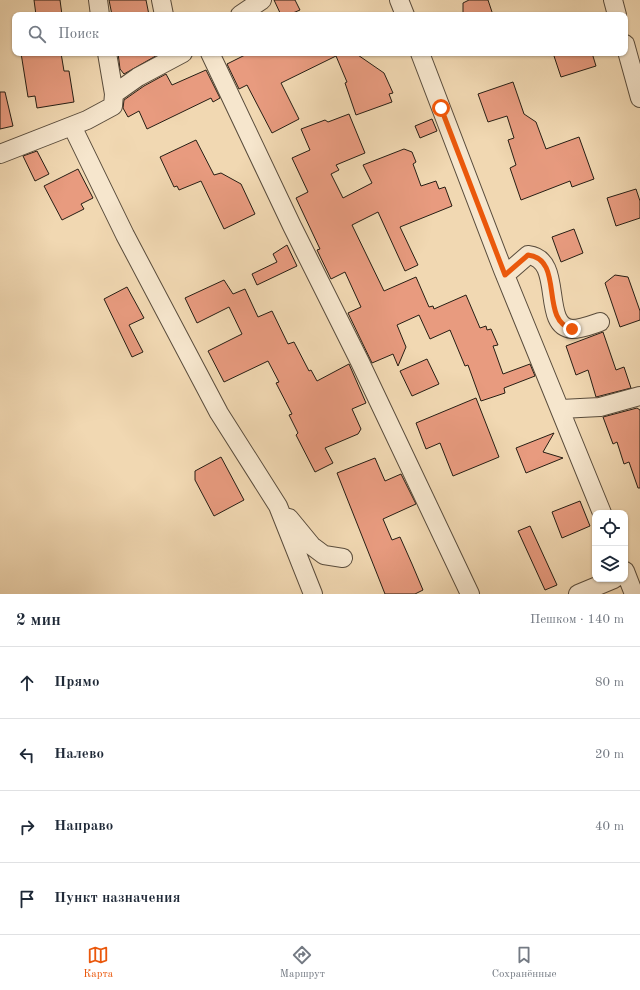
<!DOCTYPE html>
<html lang="ru">
<head>
<meta charset="utf-8">
<style>
	:root { --surface:#fff; --page:#f6f6f7; --text:#1f2937; --muted:#747a83; --line:#e0e1e3; --accent:#ea580c }
	body { margin:0; font-family:"Old Standard TT",serif; background:var(--page); color:var(--text) }
	.controls { position:absolute; right:12px; bottom:12px; display:grid; overflow:hidden; border-radius:8px; box-shadow:0 1px 3px #0004 }
	.controls button { width:36px; height:36px; display:grid; place-items:center; padding:0; border:0; border-bottom:1px solid var(--line); background:var(--surface); color:var(--text); font:20px sans-serif }
	.stop { position:absolute; width:12px; height:12px; margin:-9px; border:3px solid #ea580c; border-radius:50%; background:#fff }
	.stop.end { background:#ea580c; border-color:#fff; box-shadow:0 1px 4px #0008 }
	.list { margin:0; padding:0; list-style:none }
	h2 { display:flex; justify-content:space-between; align-items:center; height:52px; margin:0; padding:0 16px; font-size:17px }
	h2 small { font-size:13px; font-weight:400; color:var(--muted) }
	.list li { display:grid; grid-template-columns:26px 1fr auto; gap:12px; align-items:center; box-sizing:border-box; height:72px; padding:0 16px; border-top:1px solid var(--line) }
	.list b { display:block; font-size:15px; white-space:nowrap }
	.list em { font-size:13px; font-style:normal; color:var(--muted) }
	.icon { flex:none; width:22px; height:22px; fill:none; stroke:currentColor; stroke-width:2; stroke-linecap:round; stroke-linejoin:round }
	.map { position:relative; flex:none; width:640px; height:594px; overflow:hidden }
	.search { position:absolute; background:var(--surface); box-shadow:0 1px 3px #0004; left:12px; right:12px; top:12px; height:44px; display:flex; align-items:center; gap:10px; box-sizing:border-box; padding:0 14px; border-radius:8px; color:var(--muted); font-size:15px }
	.sheet { height:340px; background:var(--surface) }
	nav { display:flex; justify-content:space-around; align-items:center; box-sizing:border-box; height:56px; border-top:1px solid var(--line); background:var(--surface); font-size:11px; color:var(--muted) }
	nav a { display:grid; justify-items:center; gap:2px }
	nav .on { color:var(--accent) }
	.map>svg:first-child { display:block }
	.building { fill:#e89b7f; stroke:#261e14 }
	.lines { fill:none; stroke-linecap:round; stroke-linejoin:round }
	.street-casing { stroke:#594c3c; stroke-width:20 }
	.street { stroke:#f6e6cd; stroke-width:18 }
	.route { stroke:#ea580c; stroke-width:5 }
</style>
</head>
<body>
<div class="map">
<svg width="640" height="594" viewBox="0 0 640 594">
	<rect width="100%" height="100%" fill="#f1d8b2"/>
	<filter id="stains"><feTurbulence type="fractalNoise" baseFrequency=".005" numOctaves="4"/><feColorMatrix values="0 0 0 0 .2 0 0 0 0 .09 0 0 0 0 .02 0 0 0 .5 -.17"/></filter>
	<radialGradient id="worn" r=".72"><stop offset=".6" stop-color="#630" stop-opacity="0"/><stop offset="1" stop-color="#630" stop-opacity=".3"/></radialGradient>
	<path class="building" d="M34,0H60L62,15H36Z
		M109,0H146L149,15H112Z
		M274,0H295L300,10L288,15H281Z
		M469,0H488L493,15H463V3Z
		M21,53H61L64,71H69L74,102L37,108L35,96L28,97Z
		M118,53H161L124,74L120,69Z
		M249,53H355L384,73L393,93L389,94L392,102L356,115L345,83L347,82L336,56L281,83L299,119L272,133L247,85L239,89L227,64Z
		M553,53H592L596,66L561,77Z
		M206,70L220,98L213,102L211,98L147,129L139,111L128,117L123,108L124,100L144,86L166,74L172,85Z
		M513,82L524,114L536,122L546,149L579,137L594,179L572,187L570,181L521,200L510,168L516,165L508,140L514,138L507,116L488,122L478,94Z
		M0,92H5L13,126L0,129Z
		M349,114L365,153L336,165L339,170L331,174L343,198L372,183L363,165L404,149L412,152L416,162L413,164L421,186L436,181L439,189L445,187L452,206L400,227L418,265L405,271L378,212L352,225L384,291L416,277L429,307L433,306L434,309L466,295L480,328L486,326L487,330L491,329L498,345L493,346L503,374L530,364L535,376L504,388L505,393L481,401L468,365L465,366L450,330L430,339L419,315L397,325L406,347L398,366L393,354L372,363L348,313L361,307L345,272L331,279L317,250L320,249L296,198L308,192L292,158L310,150L301,129L325,120L328,122Z
		M432,119L437,131L420,138L415,126Z
		M196,140L214,175L221,173L241,184L255,214L224,229L201,181L179,190L177,186L174,187L160,157Z
		M37,151L49,174L35,181L23,156Z
		M78,169L93,198L81,204L84,209L62,220L44,186Z
		M636,189L640,201V218L616,226L607,198Z
		M574,229L583,253L561,262L552,237Z
		M287,245L297,266L257,285L252,274L277,262L273,254Z
		M615,275L628,277L640,311V320L620,327L605,283Z
		M224,280L233,294L245,289L258,317L272,311L288,344L294,342L309,371L311,370L317,381L349,364L366,403L352,409L361,429L358,434L325,448L333,463L315,472L296,435L298,433L289,415L292,414L276,383L279,382L268,361L224,382L208,351L242,334L229,307L197,323L185,298Z
		M127,287L144,318L129,325L143,352L132,357L104,299Z
		M603,332L616,370L624,367L631,388L596,397L588,370L576,375L566,346Z
		M427,359L439,384L412,396L400,371Z
		M476,398L499,457L453,476L440,443L426,449L416,423Z
		M637,408L640,410V488H638L629,462L624,464L617,442L613,444L603,417Z
		M554,433L543,452L563,458L526,473L516,448Z
		M221,457L244,500L214,516L195,480V471Z
		M375,458L385,481L401,474L416,504L383,519L392,540L400,537L412,564L423,590L415,594H385L337,473Z
		M580,501L590,526L562,538L552,512Z
		M530,526L557,585L545,590L518,531Z"/>
	<g class="lines">
		<defs>
			<path id="street" d="M98,0L100,15
				M161,0L164,15
				M399,0L405,15
				M613,0L617,15
				M240,15L262,0
				M625,44L640,98
				M210,53L292,226L360,362L470,594
				M420,53L503,270L602,513
				M114,94L138,77L183,53
				M72,126L125,235L219,413L278,506L313,594
				M0,154L87,120L113,106L114,94L107,53
				M505,275L528,255C565,259 540,326 572,329C582,329 591,325 600,322
				M561,409L600,407L640,396
				M289,518L312,546L324,555L343,558
				M625,571L634,594
				M578,594L614,579"/>
		</defs>
		<use href="#street" class="street-casing"/>
		<use href="#street" class="street"/>
	</g>
	<g class="lines">
		<path class="route" d="M441,108L505,275L528,255C565,259 539,321 572,329"/>
	</g>
	<rect width="100%" height="100%" filter="url(#stains)"/>
	<rect width="100%" height="100%" fill="url(#worn)"/>
</svg>
<div class="controls">
<button><svg class="icon" aria-label="locate" viewBox="0 0 24 24"><circle cx="12" cy="12" r="6"/><path d="M12 2v4M12 18v4M2 12h4M18 12h4"/></svg></button>
<button><svg class="icon" aria-label="layers" viewBox="0 0 24 24"><path d="M12 4l9 5-9 5-9-5zM3 14l9 5 9-5"/></svg></button>
</div>
<div class="stop" style="left:441px;top:108px"></div>
<div class="stop end" style="left:572px;top:329px"></div>
<div class="search"><svg class="icon" aria-label="search" viewBox="0 0 24 24"><circle cx="10" cy="10" r="6"/><path d="M15 15l6 6"/></svg>Поиск</div>
</div>
<section class="sheet">
<h2>2 мин<small>Пешком · 140 m</small></h2>
<ul class="list">
<li><svg class="icon" aria-label="ahead" viewBox="0 0 24 24"><path d="M12 20V5M6 11l6-6 6 6"/></svg><div><b>Прямо</b></div><em>80 m</em></li>
<li><svg class="icon" aria-label="left" viewBox="0 0 24 24"><path d="M17 20v-9H6M10 6l-5 5 5 5"/></svg><div><b>Налево</b></div><em>20 m</em></li>
<li><svg class="icon" aria-label="right" viewBox="0 0 24 24"><path d="M7 20v-9h11M14 6l5 5-5 5"/></svg><div><b>Направо</b></div><em>40 m</em></li>
<li><svg class="icon" aria-label="arrive" viewBox="0 0 24 24"><path d="M6 21V4h12l-3 4 3 4H6"/></svg><div><b>Пункт назначения</b></div></li>
</ul>
</section>
<nav>
<a class="on"><svg class="icon" aria-label="map" viewBox="0 0 24 24"><path d="M3 6l6-2 6 2 6-2v14l-6 2-6-2-6 2zM9 4v14M15 6v14"/></svg>Карта</a>
<a><svg class="icon" aria-label="directions" viewBox="0 0 24 24"><path d="M12 3l9 9-9 9-9-9zM9 14v-3h6M13 9l2 2-2 2"/></svg>Маршрут</a>
<a><svg class="icon" aria-label="saved" viewBox="0 0 24 24"><path d="M7 4h10v16l-5-4-5 4z"/></svg>Сохранённые</a>
</nav>
</body>
</html>
